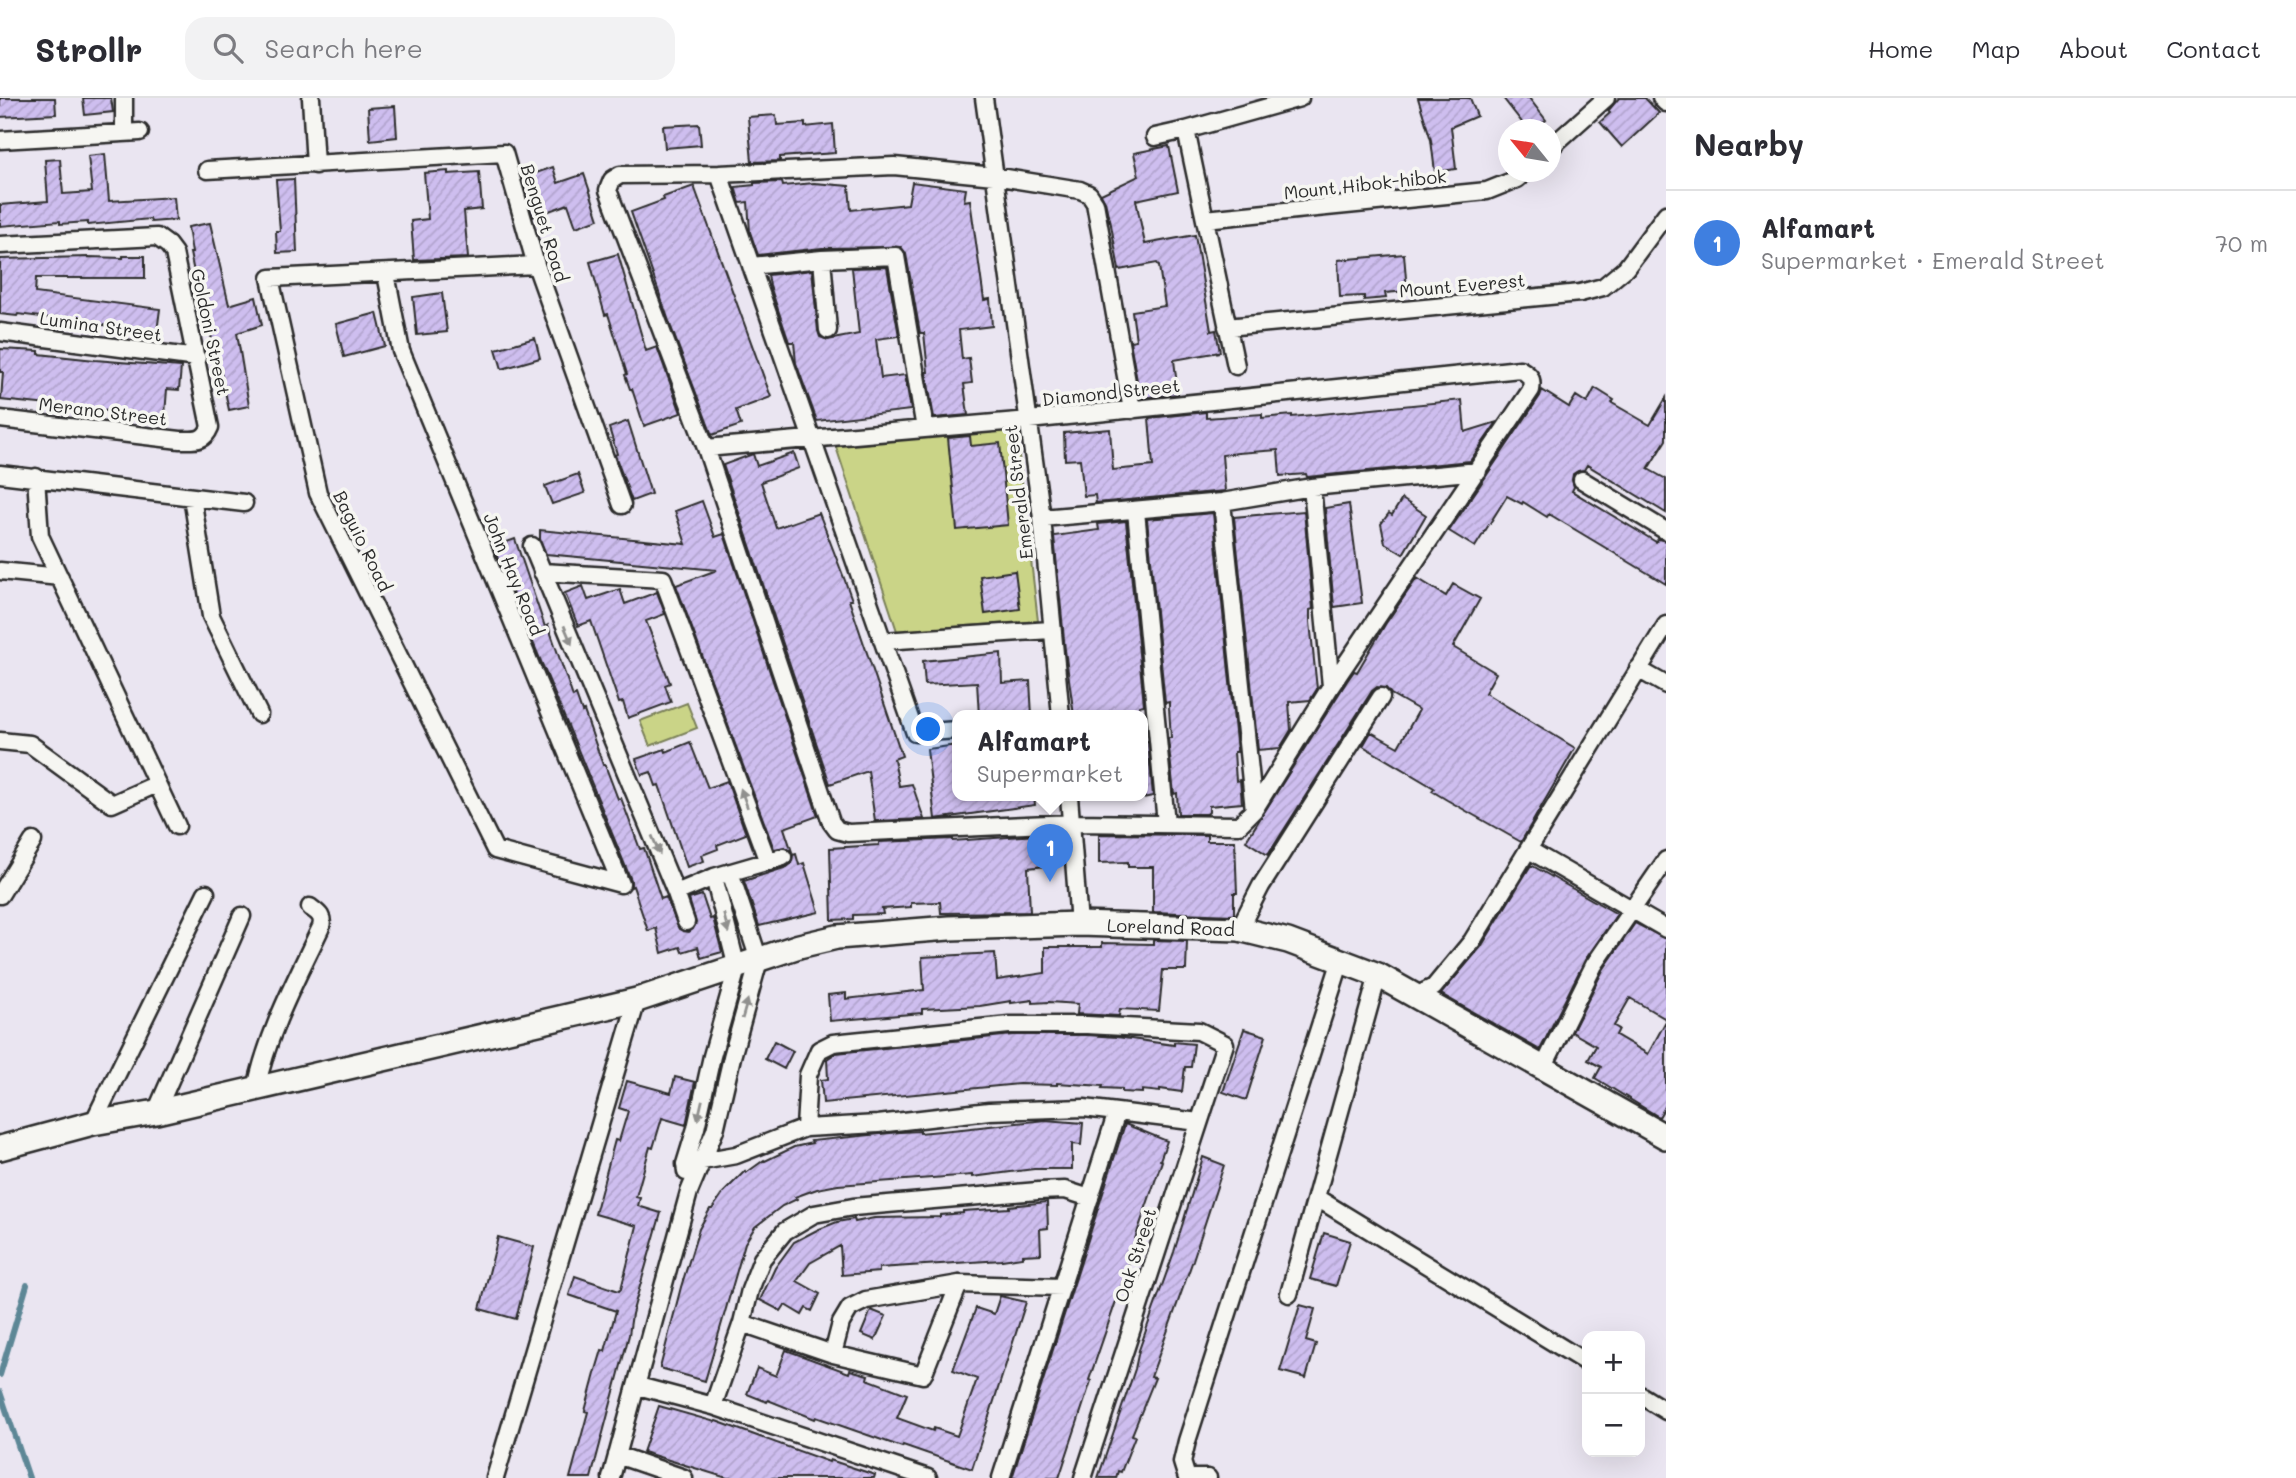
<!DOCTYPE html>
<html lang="en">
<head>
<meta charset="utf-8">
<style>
	:root { --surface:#fff; --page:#f2f2f3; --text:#2b2b33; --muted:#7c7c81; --line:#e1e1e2; --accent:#1a73e8 }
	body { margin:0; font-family:Mali,sans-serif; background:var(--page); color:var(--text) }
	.controls { position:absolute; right:21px; bottom:21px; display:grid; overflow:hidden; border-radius:14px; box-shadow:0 7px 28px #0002 }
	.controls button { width:63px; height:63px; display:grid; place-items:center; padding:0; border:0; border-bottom:2px solid var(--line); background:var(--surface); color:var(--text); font:35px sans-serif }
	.compass { position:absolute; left:1498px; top:21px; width:63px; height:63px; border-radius:50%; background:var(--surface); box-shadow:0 7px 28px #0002; rotate:300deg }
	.you { position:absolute; left:929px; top:632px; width:24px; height:24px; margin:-18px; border:5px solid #fff; border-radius:50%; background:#1a73e8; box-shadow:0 0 0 10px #1a73e833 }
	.badge { display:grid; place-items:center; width:46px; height:46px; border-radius:50%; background:var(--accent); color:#fff; font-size:23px; font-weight:700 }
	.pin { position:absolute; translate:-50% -58px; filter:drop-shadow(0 2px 4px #0008) }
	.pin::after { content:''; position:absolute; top:37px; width:24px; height:21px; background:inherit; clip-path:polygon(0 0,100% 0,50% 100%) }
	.popup { position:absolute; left:952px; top:612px; width:196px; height:91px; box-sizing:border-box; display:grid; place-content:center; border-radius:14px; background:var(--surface); filter:drop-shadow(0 2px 5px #0005); font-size:23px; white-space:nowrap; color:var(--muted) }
	.popup b { font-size:26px; color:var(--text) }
	.popup::after { content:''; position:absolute; left:50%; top:100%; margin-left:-14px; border:14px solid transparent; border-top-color:var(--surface) }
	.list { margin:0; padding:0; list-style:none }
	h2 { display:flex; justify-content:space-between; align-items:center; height:91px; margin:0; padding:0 28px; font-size:30px }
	h2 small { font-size:23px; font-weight:400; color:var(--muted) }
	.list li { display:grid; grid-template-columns:46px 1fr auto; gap:21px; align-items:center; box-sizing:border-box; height:105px; padding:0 28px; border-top:2px solid var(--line) }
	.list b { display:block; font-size:26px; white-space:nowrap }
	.list p { margin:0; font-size:23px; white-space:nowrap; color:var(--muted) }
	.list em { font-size:23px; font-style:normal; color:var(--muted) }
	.icon { flex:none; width:38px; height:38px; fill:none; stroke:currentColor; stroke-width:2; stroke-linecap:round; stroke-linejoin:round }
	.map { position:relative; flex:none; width:1666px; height:1380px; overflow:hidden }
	header { display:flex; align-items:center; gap:42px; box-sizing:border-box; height:98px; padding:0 35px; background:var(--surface); border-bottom:2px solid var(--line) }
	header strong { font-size:33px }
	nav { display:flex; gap:38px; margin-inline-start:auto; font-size:24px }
	.search { width:490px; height:63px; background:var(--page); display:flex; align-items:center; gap:18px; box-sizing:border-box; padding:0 24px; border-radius:21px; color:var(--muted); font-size:26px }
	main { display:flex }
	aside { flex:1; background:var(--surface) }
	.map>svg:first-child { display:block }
	.park { fill:#cad487; stroke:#7a8059; stroke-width:2 }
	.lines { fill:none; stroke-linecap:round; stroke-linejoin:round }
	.stream { stroke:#5d8796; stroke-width:6 }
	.building { fill:url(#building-hatch); stroke:#2b2b2b; stroke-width:2 }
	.street-casing { stroke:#2b2b2b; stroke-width:21 }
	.secondary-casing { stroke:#2b2b2b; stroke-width:28 }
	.street { stroke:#f6f6f2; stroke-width:16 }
	.secondary { stroke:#f6f6f2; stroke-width:23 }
	.oneway { fill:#90908e }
	.labels { text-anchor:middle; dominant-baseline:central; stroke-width:7; stroke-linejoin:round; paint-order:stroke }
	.street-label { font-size:18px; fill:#2b2b2b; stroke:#f6f6f2 }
</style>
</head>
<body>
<header>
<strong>Strollr</strong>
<div class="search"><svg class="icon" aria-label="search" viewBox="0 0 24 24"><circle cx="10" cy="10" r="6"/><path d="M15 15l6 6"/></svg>Search here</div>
<nav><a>Home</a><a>Map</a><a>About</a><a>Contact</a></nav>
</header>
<main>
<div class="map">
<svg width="1666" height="1380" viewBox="0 0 1666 1380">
	<defs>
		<pattern id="building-hatch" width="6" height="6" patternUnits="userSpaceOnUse" patternTransform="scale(1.75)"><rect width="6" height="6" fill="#cebeef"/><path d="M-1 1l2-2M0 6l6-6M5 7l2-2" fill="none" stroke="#b1a3cd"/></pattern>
	</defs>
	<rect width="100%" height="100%" fill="#eae5f1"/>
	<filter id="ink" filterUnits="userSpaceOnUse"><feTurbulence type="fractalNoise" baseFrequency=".0143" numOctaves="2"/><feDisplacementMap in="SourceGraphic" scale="14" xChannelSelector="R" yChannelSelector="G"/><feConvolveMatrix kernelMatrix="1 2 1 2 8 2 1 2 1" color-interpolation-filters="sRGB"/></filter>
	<g filter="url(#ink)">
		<path class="park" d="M1016,332L1038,523L897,533L835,346Z
			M687,605L697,630L650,648L640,623Z"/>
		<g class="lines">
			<path class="stream" d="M0,1277L27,1187
				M0,1294L29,1380"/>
		</g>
		<path class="building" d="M0,0H55L56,16L0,19Z
			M83,0H111L113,14L85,17Z
			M1418,0H1470L1477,18L1451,29L1456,71L1435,74L1431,42Z
			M1503,0H1529L1546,22L1534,32H1528Z
			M1619,0H1645L1659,15L1622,49L1600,24L1610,15L1608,13Z
			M395,8L397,39L370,42L368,10Z
			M776,17L777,27L805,25V29L833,26L835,55L780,59V63L752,64L748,19Z
			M699,26L701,47L665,50L663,28Z
			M1169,48L1178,93L1136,102L1145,146L1195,137L1211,233L1216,232L1220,254L1174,262L1178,296L1140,300L1130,243L1136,242L1132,213L1165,208L1159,168L1157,165L1119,172L1110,121L1109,122L1105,103L1101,96L1139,78L1134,55Z
			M105,56L109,103L174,99L176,122L151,124L150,121L88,127V124L60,126V123L0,128V107L48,103L45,62L60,61L63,96L92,94L88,58Z
			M553,69L558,85L584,76L599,121L576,129L568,106L533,119L522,80Z
			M448,73V76L479,74L482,111L464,113L468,160L414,162L411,123L428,121L424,75Z
			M294,81L297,154L277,155L276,133H280L276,82Z
			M782,84L783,88L814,85L849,88L851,112L908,106L912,84L966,91L964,103L970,102L984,202L990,201L992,228L959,232L962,261L969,260L972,285L964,286L968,317L934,320L926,274H928L924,235H920L906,156L901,149L822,150L758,157L750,134L748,104L740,105L735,89L754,87V85Z
			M694,88L771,299L736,312L741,327L712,337L671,229L631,114L664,102L663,99Z
			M210,125L229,207L256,199L262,227L237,235L249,308L229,312L214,242L212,243L201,178L195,179L190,155H192L188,129Z
			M618,156L646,253L657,249L681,315L644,328L632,291H630L625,277L627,276L608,216L605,217L590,164Z
			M1404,156L1407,193L1385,195L1386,200L1364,202V198L1340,199L1338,162Z
			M123,158H145V180H36L35,195L160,211L157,234L18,216L17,218L0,216V161L89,159L123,160Z
			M887,169L899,238L876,241L881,280L905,277L911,312L817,323L796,265L794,244H789L770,188L768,177L812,172L818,233L820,239L828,242L859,236L852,170Z
			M442,195L447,234L417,237L413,199Z
			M377,215L385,248L344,259L336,226Z
			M535,240L540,260L502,271L496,251Z
			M0,251L39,253V256L95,262L181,269L179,292L167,291L165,317L113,315V313L58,310L59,308L1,302L3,274H0Z
			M1595,290L1614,302L1612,305L1650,327L1666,300V342L1648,371L1666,381V415L1587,367L1584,372L1578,373L1573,376L1572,382L1574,389L1572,393L1656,444L1658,441L1666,443V486L1549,416L1547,419L1523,404L1522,406L1507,398L1475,449L1449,433L1540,298L1542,292L1569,309L1576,298L1587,305Z
			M1462,302L1465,334L1497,324L1470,363L1307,379L1306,376L1280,378L1278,352L1238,355L1222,357L1225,393L1096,405L1095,397L1084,398L1080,361L1065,362L1064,335L1110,331L1113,372L1153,368L1149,320L1206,314V320L1262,316V320L1292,317V319Z
			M628,323L651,396L632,403L615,357L617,356L609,330Z
			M970,338L971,348L1000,345L1008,427L957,432L948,340Z
			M794,355L799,370L761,384L776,430L819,415L844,480L852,502H849L902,658L894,661L899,688L912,686L924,721L875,723L868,673L830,686L723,367L753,356L757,368Z
			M578,376L585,395L552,406L545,388Z
			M1402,401L1426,417L1403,456L1385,445L1381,426L1389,415L1392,417Z
			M702,403L715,439L724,436L818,718L784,730L792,754L785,749L774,751L676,487L717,472L546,456L540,441V432L686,446L675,413Z
			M1349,406L1362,505L1334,509L1325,410Z
			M1304,413L1313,511L1310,512V524L1317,591L1310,602L1289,604L1291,632L1280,650L1258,652L1234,419Z
			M1213,415L1237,654H1234L1236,683L1240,682L1242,705L1209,708V714L1207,716H1178L1177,695L1174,696L1168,640H1171L1169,610V604L1165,605L1147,421Z
			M1126,423L1144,607L1139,608L1140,618H1074L1065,552L1054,438L1099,432L1098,426Z
			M515,441L545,529L548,527L573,599L576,597L582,614L584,613L603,667H605L618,701L621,700L640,751L644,750L661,801L666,799L679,831L689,834L693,831L696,825L689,801L702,797L710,821L713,820L722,854L701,860L698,849L682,854L680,849L662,855L656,830L648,833L633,788L631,789V782L576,647L493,449Z
			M1015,473L1020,511L985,516L980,478Z
			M1417,480L1446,498L1453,486L1480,501L1453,549L1496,575L1485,595L1575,650L1521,744L1447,702L1432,693L1434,690L1363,648L1371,634L1398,649L1419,612L1391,596L1386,590L1377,589L1372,593L1268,757L1246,743L1347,583L1354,573L1357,574L1386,525Z
			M583,488L588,502L620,491L625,506L657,494L665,516L646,523L670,585L665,587L671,604L628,620L623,604L619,605L591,523L578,528L565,495Z
			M1001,555L1002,585L1030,583L1032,618H979L977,584L925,587L923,563Z
			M1148,643L1153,698L1143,700V644Z
			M690,644L708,690L727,683L746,736L717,747L718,751L702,757L704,763L687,769L659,687L656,688L651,674L642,677L636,661L665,651L666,654Z
			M957,647V698H1034L1035,707L935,721L927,651Z
			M1052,736L1055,767L1028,770L1030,814L941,815L940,804L911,805V809L882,811L883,816L853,817V821L832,822L830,750L879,747V744L953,741V743Z
			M1099,736L1207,737V743H1235L1237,795H1234V817L1153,814V769H1128V764L1099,765Z
			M796,756L799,767L804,765L819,814L759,828L744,783L787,769L791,766L793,757Z
			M1531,767L1617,816L1585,862L1540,952L1441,896L1481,849Z
			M1635,825L1666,841V921L1630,900L1614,928L1619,931L1616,937L1648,956L1666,923V1007L1659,1019L1595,980L1601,969L1588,962L1596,948L1572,934L1603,872Z
			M1153,842L1187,843L1186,872H1163L1159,913L1120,911L1119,918L1077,916L1078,906L1049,904L1033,905V902L1011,905V903L980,908L922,911V915L830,923L828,897L846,895V901L924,892L922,859L995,855L997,882L1045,875V849H1102V845L1153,846Z
			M1244,931L1266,938L1246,1002L1223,994Z
			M1013,937H1087L1117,939L1174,947V944L1194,946L1191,969H1185L1182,994L1160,991V994L1142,992V995L1122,994V991L1102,990L1103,988L1057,985V987L1019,986L823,1005L821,982L828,981L827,961L836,955Z
			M774,943L793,953L784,971L765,961Z
			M675,979L695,984L686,1027L662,1020L653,1050L650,1049L636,1099L640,1100L638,1108L661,1115L632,1216L629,1237L591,1380H570L588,1314L585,1313L596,1272L602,1252L605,1253L616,1213L569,1197L575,1178L619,1193L621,1191L637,1128L595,1116L615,1042L619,1043L628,1013L619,1010L627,983L671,995Z
			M1045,1022L1083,1025L1081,1047L1072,1046V1071H1034L972,1079V1077L838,1087L817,1091L795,1099L797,1101L782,1108L755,1129L745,1145L705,1283L660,1270L681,1189L699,1131L710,1111H712L723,1095L745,1073L746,1075L764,1062L765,1063L794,1049L812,1045L811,1043L900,1034L920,1033V1035L962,1031Z
			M1125,1026L1167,1043L1160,1062L1162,1063L1135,1141L1137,1142L1089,1282L1091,1283L1059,1380H1012Z
			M1203,1059L1224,1067L1193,1162L1151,1279L1155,1280L1132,1337L1135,1338L1121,1374L1118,1373L1116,1380H1098L1135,1271L1139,1252L1174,1154Z
			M1047,1104L1048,1130L1040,1131L1041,1156L1022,1157V1159L1002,1162L879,1170V1174L842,1177L840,1148L810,1165L797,1183L820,1196L812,1213L806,1210L802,1217L785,1207L781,1213L760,1202L775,1170L794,1144L817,1132L837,1124L854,1121L855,1124L874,1120L940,1119V1117L963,1115V1113L1009,1110V1108Z
			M1324,1135L1350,1143L1336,1188L1310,1181Z
			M498,1139L534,1149L516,1221L480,1211Z
			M1000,1198L1026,1204L972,1371L903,1347L902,1349L816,1319L815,1321L768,1302L767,1304L747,1296L757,1270L776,1278L786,1252L849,1275L850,1272L868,1277L867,1281L907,1296L897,1320L933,1333L934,1330L957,1338L977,1281L953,1272L976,1210L994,1216Z
			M1300,1207L1315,1211L1306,1243L1316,1246L1306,1280L1280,1273Z
			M871,1212L886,1218L875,1242L861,1236Z
			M659,1308L715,1324L716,1323L829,1364L830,1362L875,1377L874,1380H727L643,1354Z"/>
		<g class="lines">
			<defs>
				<path id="street" d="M311,0L315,67
					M984,0L1042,420L1061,618
					M1661,0L1666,5
					M1186,32L1236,268
					M124,35V0
					M1155,39L1186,32L1300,0
					M0,42L140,34
					M1550,50L1606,0
					M207,72L504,55L536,167L622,407
					M719,76L915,635L957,632
					M1205,121L1487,93L1517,81L1525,74
					M0,147L157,139L168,147L174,155L210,329C204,344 195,342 180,342L0,321
					M822,161L828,232
					M536,167L270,180L318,395L495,752L621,786
					M751,168L822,161L896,158L925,331
					M386,176L401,253L621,786
					M1227,229L1580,195L1603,189L1626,170L1666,116
					M0,234L197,260
					M706,350L1029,322L1520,271C1530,277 1533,280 1531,292L1331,588L1254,712L1239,727L1072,725L848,735L837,732L831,724L706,350L608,92L612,82L620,77L719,76L894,68L994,78L1080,92L1089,96L1095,105L1132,312
					M0,376L244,405
					M36,379L40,438L177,728
					M1582,382L1666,433
					M1312,389L1331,588
					M192,399L211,518L259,616
					M1222,404L1254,712
					M1136,413L1166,725
					M1042,420L1222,404L1312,389L1478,373
					M532,448L676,795L686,824
					M0,473L60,479
					M542,474L663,481L768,764
					M883,543L1051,532
					M1638,571L1666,587
					M0,643L30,646L112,706L157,686
					M1069,698L1079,826
					M1529,752L1666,831
					M676,795L714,779L783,759
					M0,797L33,743
					M1239,831L1261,788L1381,599
					M1416,898L1434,889L1472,843L1666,527
					M1543,970L1594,867L1666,762
					M256,991C268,933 296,882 321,829C324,818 318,815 310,809
					M156,1014L242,818
					M93,1025L206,795
					M805,1030L808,977L819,952L833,945L1009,927H1087L1199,933L1225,946L1083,1380
					M685,1066L736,1057L805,1030L878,1026L989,1013L1084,1010L1199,1024
					M686,1074L685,1066L696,1030L712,958L737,870L714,779
					M1317,1100L1587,1265
					M1289,1196L1378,877
					M742,1225L833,1256L923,1277L959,1186
					M833,1256L841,1225L850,1210L866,1202L959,1186L1062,1189
					M638,1288L713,1308L928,1380
					M1640,1297L1666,1313
					M713,1308L742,1225L750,1192L762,1161L785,1133L814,1116L853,1109L1038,1093L1065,1092L1090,1100
					M617,1357L684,1380
					M495,1380L637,902
					M611,1380L689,1094L715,1032L732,959L759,862L730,774
					M1001,1380L1117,1014
					M1187,1380L1182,1364L1187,1343L1341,862
					M1194,1380H1208"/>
				<path id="secondary" d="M0,1050L93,1025L156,1014L637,902L799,848L837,839L949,830L1079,826L1239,831L1288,843L1378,877L1666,1039"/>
			</defs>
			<use href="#street" class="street-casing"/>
			<use href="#secondary" class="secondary-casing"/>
			<use href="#street" class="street"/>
			<use href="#secondary" class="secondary"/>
		</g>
		<defs><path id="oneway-solid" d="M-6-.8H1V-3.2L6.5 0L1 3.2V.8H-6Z" transform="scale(1.75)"/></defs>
		<g class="oneway">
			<use href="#oneway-solid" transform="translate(568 537) rotate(67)"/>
			<use href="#oneway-solid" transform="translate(744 700) rotate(-110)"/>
			<use href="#oneway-solid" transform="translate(656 747) rotate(67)"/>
			<use href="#oneway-solid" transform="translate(726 825) rotate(76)"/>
			<use href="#oneway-solid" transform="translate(745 911) rotate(-74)"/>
			<use href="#oneway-solid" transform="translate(700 1012) rotate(103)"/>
		</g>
	</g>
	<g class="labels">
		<g class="street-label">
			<text transform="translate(1365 86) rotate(-6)">Mount Hibok-hibok</text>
			<text transform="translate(545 125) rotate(73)">Benguet Road</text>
			<text transform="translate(1462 187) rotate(-5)">Mount Everest</text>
			<text transform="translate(101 228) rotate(8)">Lumina Street</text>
			<text transform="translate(211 234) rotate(78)">Goldoni Street</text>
			<text transform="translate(1111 294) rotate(-6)">Diamond Street</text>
			<text transform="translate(103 313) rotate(7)">Merano Street</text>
			<text transform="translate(1018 394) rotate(-97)">Emerald Street</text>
			<text transform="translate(363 443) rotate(64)">Baguio Road</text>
			<text transform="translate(514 476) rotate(68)">John Hay Road</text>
			<text transform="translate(1171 829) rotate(2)">Loreland Road</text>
			<text transform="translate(1135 1157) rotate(-72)">Oak Street</text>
		</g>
	</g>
</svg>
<div class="controls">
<button>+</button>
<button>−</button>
</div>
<svg class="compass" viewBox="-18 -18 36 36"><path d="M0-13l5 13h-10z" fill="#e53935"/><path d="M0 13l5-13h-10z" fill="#7c7c81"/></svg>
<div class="you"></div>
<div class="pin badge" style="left:1050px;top:784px;background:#3f7fe0">1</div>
<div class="popup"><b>Alfamart</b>Supermarket</div>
</div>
<aside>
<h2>Nearby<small></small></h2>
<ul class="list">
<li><span class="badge" style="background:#3f7fe0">1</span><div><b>Alfamart</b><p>Supermarket · Emerald Street</p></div><em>70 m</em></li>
</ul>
</aside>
</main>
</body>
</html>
